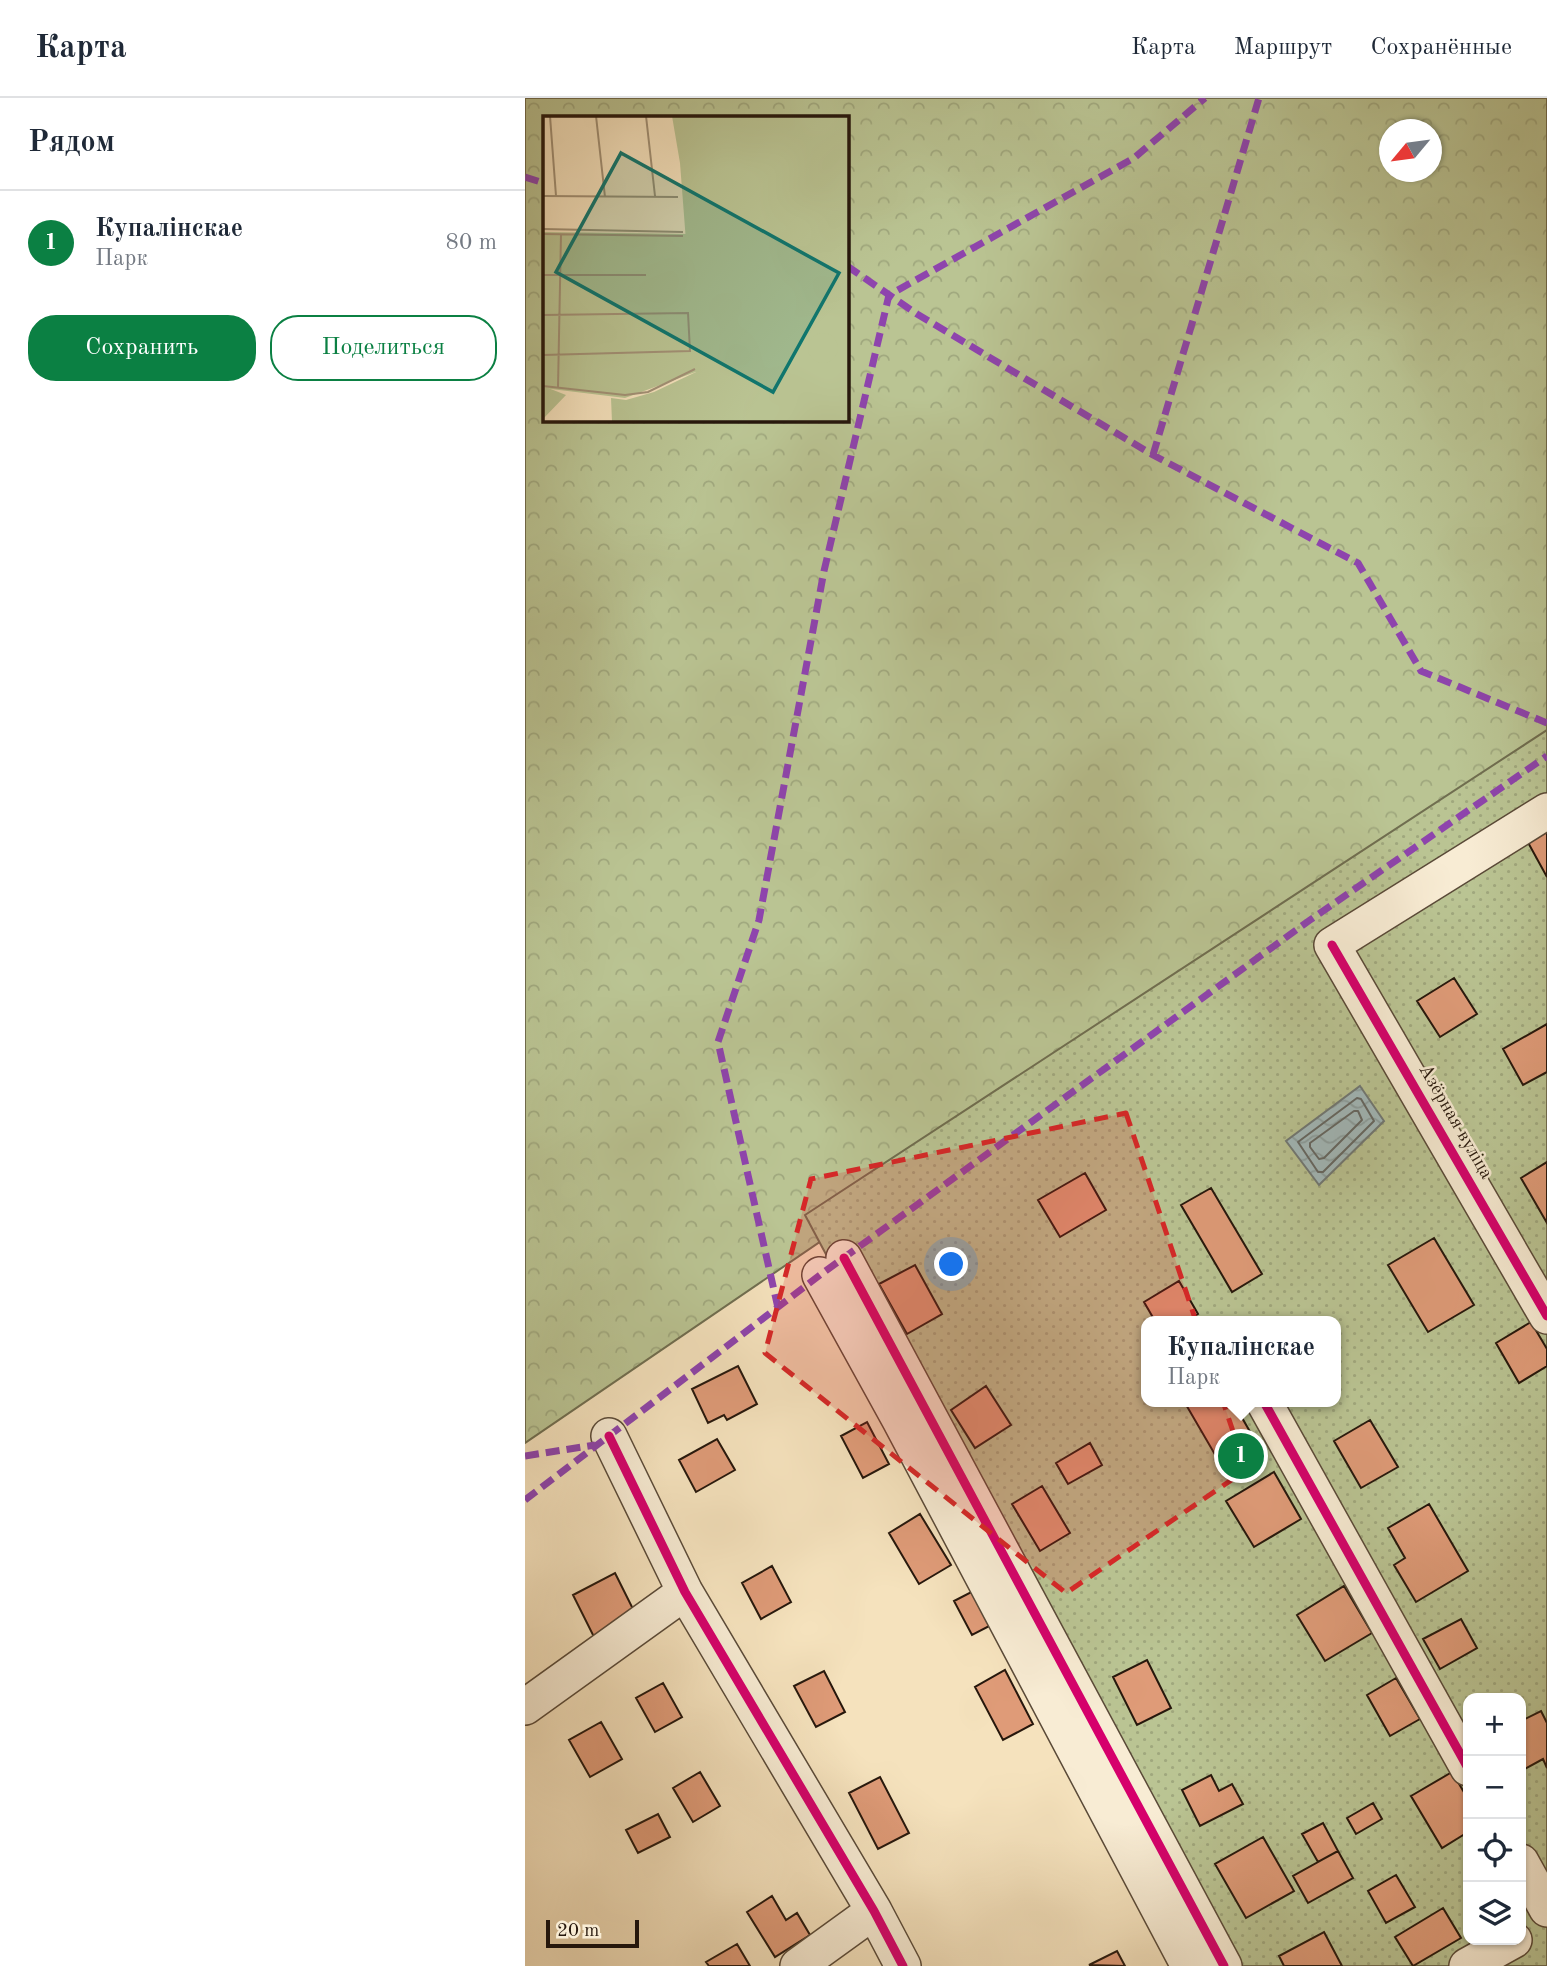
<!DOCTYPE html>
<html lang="ru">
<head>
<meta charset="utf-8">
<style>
	:root { --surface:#fff; --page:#f6f6f7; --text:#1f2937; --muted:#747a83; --line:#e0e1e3; --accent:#0b8043 }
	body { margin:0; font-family:"Old Standard TT",serif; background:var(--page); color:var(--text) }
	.controls { position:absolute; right:21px; bottom:21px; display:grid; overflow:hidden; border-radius:14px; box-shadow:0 2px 5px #0004 }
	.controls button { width:63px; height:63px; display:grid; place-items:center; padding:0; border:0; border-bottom:2px solid var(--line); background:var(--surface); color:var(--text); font:35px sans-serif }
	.compass { position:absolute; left:854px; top:21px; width:63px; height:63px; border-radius:50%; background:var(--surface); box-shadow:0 2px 5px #0004; rotate:241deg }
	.scale { position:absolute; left:21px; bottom:18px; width:93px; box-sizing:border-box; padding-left:7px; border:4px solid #26170c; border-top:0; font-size:19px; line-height:24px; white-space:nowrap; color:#26170c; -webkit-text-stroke:5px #f8ecd4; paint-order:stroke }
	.you { position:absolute; left:427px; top:1167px; width:24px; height:24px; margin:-18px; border:5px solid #fff; border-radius:50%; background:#1a73e8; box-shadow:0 0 0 10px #1a73e833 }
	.badge { display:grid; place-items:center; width:46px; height:46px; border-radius:50%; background:var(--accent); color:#fff; font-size:23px; font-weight:700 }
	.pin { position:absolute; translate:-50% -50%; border:4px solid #fff; box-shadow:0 2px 7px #0006 }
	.popup { position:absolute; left:616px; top:1218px; width:200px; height:91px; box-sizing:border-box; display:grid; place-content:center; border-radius:14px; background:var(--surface); filter:drop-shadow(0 2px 5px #0005); font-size:23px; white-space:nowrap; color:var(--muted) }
	.popup b { font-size:26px; color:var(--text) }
	.popup::after { content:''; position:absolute; left:50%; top:100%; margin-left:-14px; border:14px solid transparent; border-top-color:var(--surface) }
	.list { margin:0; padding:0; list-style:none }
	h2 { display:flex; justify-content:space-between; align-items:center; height:91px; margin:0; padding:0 28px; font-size:30px }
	h2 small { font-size:23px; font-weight:400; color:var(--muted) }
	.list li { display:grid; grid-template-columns:46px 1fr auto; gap:21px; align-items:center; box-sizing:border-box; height:105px; padding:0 28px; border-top:2px solid var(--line) }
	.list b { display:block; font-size:26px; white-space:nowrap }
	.list p { margin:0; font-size:23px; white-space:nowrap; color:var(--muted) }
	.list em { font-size:23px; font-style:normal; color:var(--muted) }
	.actions { display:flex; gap:14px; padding:21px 28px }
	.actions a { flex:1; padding:16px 0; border:2px solid var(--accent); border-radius:28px; text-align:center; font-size:24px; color:var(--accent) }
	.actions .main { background:var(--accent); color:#fff }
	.icon { flex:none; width:38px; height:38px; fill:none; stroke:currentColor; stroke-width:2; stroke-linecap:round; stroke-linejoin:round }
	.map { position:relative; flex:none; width:1022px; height:1868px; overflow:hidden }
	header { display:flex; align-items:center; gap:42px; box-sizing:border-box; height:98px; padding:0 35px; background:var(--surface); border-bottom:2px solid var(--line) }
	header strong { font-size:33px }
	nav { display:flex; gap:38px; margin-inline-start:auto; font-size:24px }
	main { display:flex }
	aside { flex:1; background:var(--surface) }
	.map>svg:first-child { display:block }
	.forest { fill:url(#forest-crowns); stroke:#706e50; stroke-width:2; fill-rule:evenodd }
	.garden { fill:url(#garden-dots); stroke:#706e50; stroke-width:2; fill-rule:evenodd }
	.water { fill:url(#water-waves); stroke:#707976; stroke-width:2 }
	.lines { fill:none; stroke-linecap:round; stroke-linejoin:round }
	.shore { stroke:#646864; stroke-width:2 }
	.building { fill:#df9b78; stroke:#26170c; stroke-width:2 }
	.minor-casing { stroke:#5a4a38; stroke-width:38 }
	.minor { stroke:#f8ecd4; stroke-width:35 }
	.quiet { stroke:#8e44ad; stroke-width:7; stroke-dasharray:14 7; stroke-linecap:butt }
	.cycleway-casing { stroke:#f8ecd4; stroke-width:13 }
	.cycleway { stroke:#d6006c; stroke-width:9 }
	.marked { fill:#d62828; fill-opacity:0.2; stroke:#d62828; stroke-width:5; stroke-dasharray:14 9; stroke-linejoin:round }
	.labels { text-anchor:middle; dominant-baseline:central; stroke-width:5; stroke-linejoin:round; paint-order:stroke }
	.street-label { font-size:19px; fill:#26170c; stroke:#f8ecd4 }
	.inset-road { fill:none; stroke:#a29176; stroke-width:2 }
	.view { fill:#0f766e; fill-opacity:0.15; stroke:#0f766e; stroke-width:3.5 }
	.inset-edge { fill:none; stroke:#26170c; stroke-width:3.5 }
</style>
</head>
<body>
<header>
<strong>Карта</strong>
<nav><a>Карта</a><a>Маршрут</a><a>Сохранённые</a></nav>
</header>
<main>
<aside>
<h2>Рядом<small></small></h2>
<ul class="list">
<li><span class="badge">1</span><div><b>Купалінскае</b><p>Парк</p></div><em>80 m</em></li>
</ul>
<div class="actions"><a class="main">Сохранить</a><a>Поделиться</a></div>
</aside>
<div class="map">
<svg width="1022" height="1868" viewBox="0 0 1022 1868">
	<defs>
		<pattern id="forest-crowns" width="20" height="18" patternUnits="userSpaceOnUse" patternTransform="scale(1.75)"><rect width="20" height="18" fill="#bac493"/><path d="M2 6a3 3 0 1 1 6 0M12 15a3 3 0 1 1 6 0" fill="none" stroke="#a0a87e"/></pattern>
		<pattern id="garden-dots" width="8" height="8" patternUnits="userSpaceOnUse" patternTransform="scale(1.75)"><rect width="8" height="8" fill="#bac493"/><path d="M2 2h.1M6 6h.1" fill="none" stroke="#a0a87e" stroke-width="1.8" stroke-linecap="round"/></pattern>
		<pattern id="water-waves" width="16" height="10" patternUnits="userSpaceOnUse" patternTransform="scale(1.75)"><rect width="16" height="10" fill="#a2babc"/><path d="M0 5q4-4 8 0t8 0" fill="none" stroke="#8b9fa0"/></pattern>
	</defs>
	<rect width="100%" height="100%" fill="#f5e2bd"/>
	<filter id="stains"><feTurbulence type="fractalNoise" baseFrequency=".00286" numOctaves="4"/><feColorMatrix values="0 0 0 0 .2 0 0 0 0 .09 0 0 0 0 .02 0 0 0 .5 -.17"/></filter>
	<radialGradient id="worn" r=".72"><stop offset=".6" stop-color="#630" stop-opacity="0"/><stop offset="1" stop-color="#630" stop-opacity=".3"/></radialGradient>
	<path class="forest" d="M0,0H1022V648L0,1345ZM19,19H322V322H19ZM864,32H906V74H864Z"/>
	<path class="garden" d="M1022,632V1868H681L280,1117ZM622,1223H810V1304H622ZM943,1600H996V1842H943Z"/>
	<path class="water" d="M835,988L859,1023L794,1087L761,1043Z"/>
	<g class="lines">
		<path class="shore" d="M832,1000L836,1001L849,1023L798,1074H793L773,1044Z
			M829,1013H833L837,1022L799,1060L794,1061L785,1049V1045Z"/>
	</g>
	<path class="building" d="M1022,726V779L1000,739Z
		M929,880L952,916L915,939L892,903Z
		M1022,926V974L998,987L978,951Z
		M1022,1064V1125L996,1080Z
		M560,1075L581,1112L535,1139L513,1102Z
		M686,1090L737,1176L707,1194L656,1107Z
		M909,1140L949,1207L903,1234L863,1167Z
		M390,1167L417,1216L382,1236L354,1186Z
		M654,1183L673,1216L661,1223H630L619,1204Z
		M1006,1224L1022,1251V1268L994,1285L971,1245Z
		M213,1268L232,1306L202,1322L199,1317L183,1325L167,1291Z
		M461,1288L486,1327L450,1350L426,1312Z
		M662,1304H708L728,1339L692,1360L660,1305Z
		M845,1322L873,1369L836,1390L809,1343Z
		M342,1324L364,1366L338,1380L316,1338Z
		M192,1341L210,1372L171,1394L154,1362Z
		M565,1345L577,1367L543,1386L531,1365Z
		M749,1374L776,1421L729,1449L701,1403Z
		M517,1388L545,1435L515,1453L487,1406Z
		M904,1406L943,1473L891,1504L869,1467L880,1460L863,1430Z
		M395,1416L426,1467L394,1486L364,1435Z
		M247,1468L266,1504L236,1521L217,1485Z
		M90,1475L112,1519L70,1541L48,1497Z
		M819,1488L847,1535L800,1563L772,1517Z
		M456,1489L474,1523L447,1537L429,1503Z
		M936,1521L952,1550L915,1571L898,1541Z
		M622,1562L646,1610L612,1627L588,1579Z
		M480,1572L508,1626L478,1642L450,1589Z
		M299,1573L320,1614L291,1629L269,1588Z
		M871,1580L895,1621L865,1638L842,1597Z
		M138,1585L157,1619L130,1634L111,1600Z
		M1016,1613L1022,1625V1670L1018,1661L996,1673V1623Z
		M76,1624L97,1661L65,1679L44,1642Z
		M175,1674L195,1708L168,1724L148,1690Z
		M927,1674L943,1701V1734L917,1750L886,1698Z
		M686,1677L694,1693L707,1686L718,1706L675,1728L657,1692Z
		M355,1679L384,1735L353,1751L324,1695Z
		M848,1705L857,1721L831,1736L822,1720Z
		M133,1716L145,1739L113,1755L101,1732Z
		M798,1725L813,1753L793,1764L777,1736Z
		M738,1739L769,1793L721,1820L690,1766Z
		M813,1753L828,1780L783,1805L768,1778Z
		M871,1777L890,1809L861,1825L843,1793Z
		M247,1798L261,1822L272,1815L285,1837L250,1859L222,1814Z
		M918,1810L936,1840L888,1868L870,1839Z
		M799,1834L817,1868H759L754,1858Z
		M212,1846L225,1868H184L181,1864Z
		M592,1853L600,1868L564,1867Z"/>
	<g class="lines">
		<defs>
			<path id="minor" d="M1022,713L807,847L1022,1218
				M319,1160L699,1868
				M295,1177L375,1322L664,1868
				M739,1304L943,1670
				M84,1338L160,1494L349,1813L378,1868
				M0,1609L160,1494
				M996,1764L1022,1811
				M273,1868L349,1813
				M942,1868L989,1842"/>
		</defs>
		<use href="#minor" class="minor-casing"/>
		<use href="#minor" class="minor"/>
		<path class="quiet" d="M0,79L19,85
			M322,168L392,216L628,357L833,465L896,573L1022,625
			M628,357L734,0
			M253,1210L193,944L234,822L299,473L364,197L609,60L680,0
			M0,1358L70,1347
			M0,1402L295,1177L785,822L1022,658"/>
		<defs>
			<path id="cycleway" d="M807,847L1022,1218
				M319,1160L699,1868
				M739,1304L943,1670
				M84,1338L160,1494L349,1813L378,1868"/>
		</defs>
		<use href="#cycleway" class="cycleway-casing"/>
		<use href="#cycleway" class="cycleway"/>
	</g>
	<path class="marked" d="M601,1015L721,1372L541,1495L240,1255L286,1081Z"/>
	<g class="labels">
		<g class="street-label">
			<text transform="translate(930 1024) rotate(60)">Азёрная вуліца</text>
		</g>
	</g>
	<g transform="translate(18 18)">
		<rect width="306" height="306" fill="#f5e2bd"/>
		<path d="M129,0H306V306H69L68,282L83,284L111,276L153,256L137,47ZM0,270L23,279L0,303Z" fill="#bac493"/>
		<path d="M265 232a15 15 0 1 1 30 0a15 15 0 1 1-30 0Z" fill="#bac493"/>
		<path d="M0,116L148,118L158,254L82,282L0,272Z" fill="#bac493"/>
		<path class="inset-road" d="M7,0L13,80M53,0L62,81M103,0L112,80M0,80L135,81M0,113L140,116M0,118L140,120M0,159H103M0,199L145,197L147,235L0,239M0,270L82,279L105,276L152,253M15,271L18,118"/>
		<path class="view" d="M78,37L296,157L230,276L13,156Z"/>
		<rect width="306" height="306" class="inset-edge"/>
	</g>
	<rect width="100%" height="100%" filter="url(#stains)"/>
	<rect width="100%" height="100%" fill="url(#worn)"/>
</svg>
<div class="controls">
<button>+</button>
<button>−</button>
<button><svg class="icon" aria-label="locate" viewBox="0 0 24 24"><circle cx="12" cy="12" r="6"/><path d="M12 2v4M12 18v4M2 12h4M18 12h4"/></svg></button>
<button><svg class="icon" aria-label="layers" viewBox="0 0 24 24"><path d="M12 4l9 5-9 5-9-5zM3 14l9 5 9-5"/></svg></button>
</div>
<svg class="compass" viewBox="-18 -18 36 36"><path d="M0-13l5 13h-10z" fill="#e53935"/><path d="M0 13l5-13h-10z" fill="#747a83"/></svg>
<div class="scale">20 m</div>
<div class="you"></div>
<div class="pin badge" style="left:716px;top:1358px">1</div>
<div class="popup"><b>Купалінскае</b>Парк</div>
</div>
</main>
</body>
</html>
